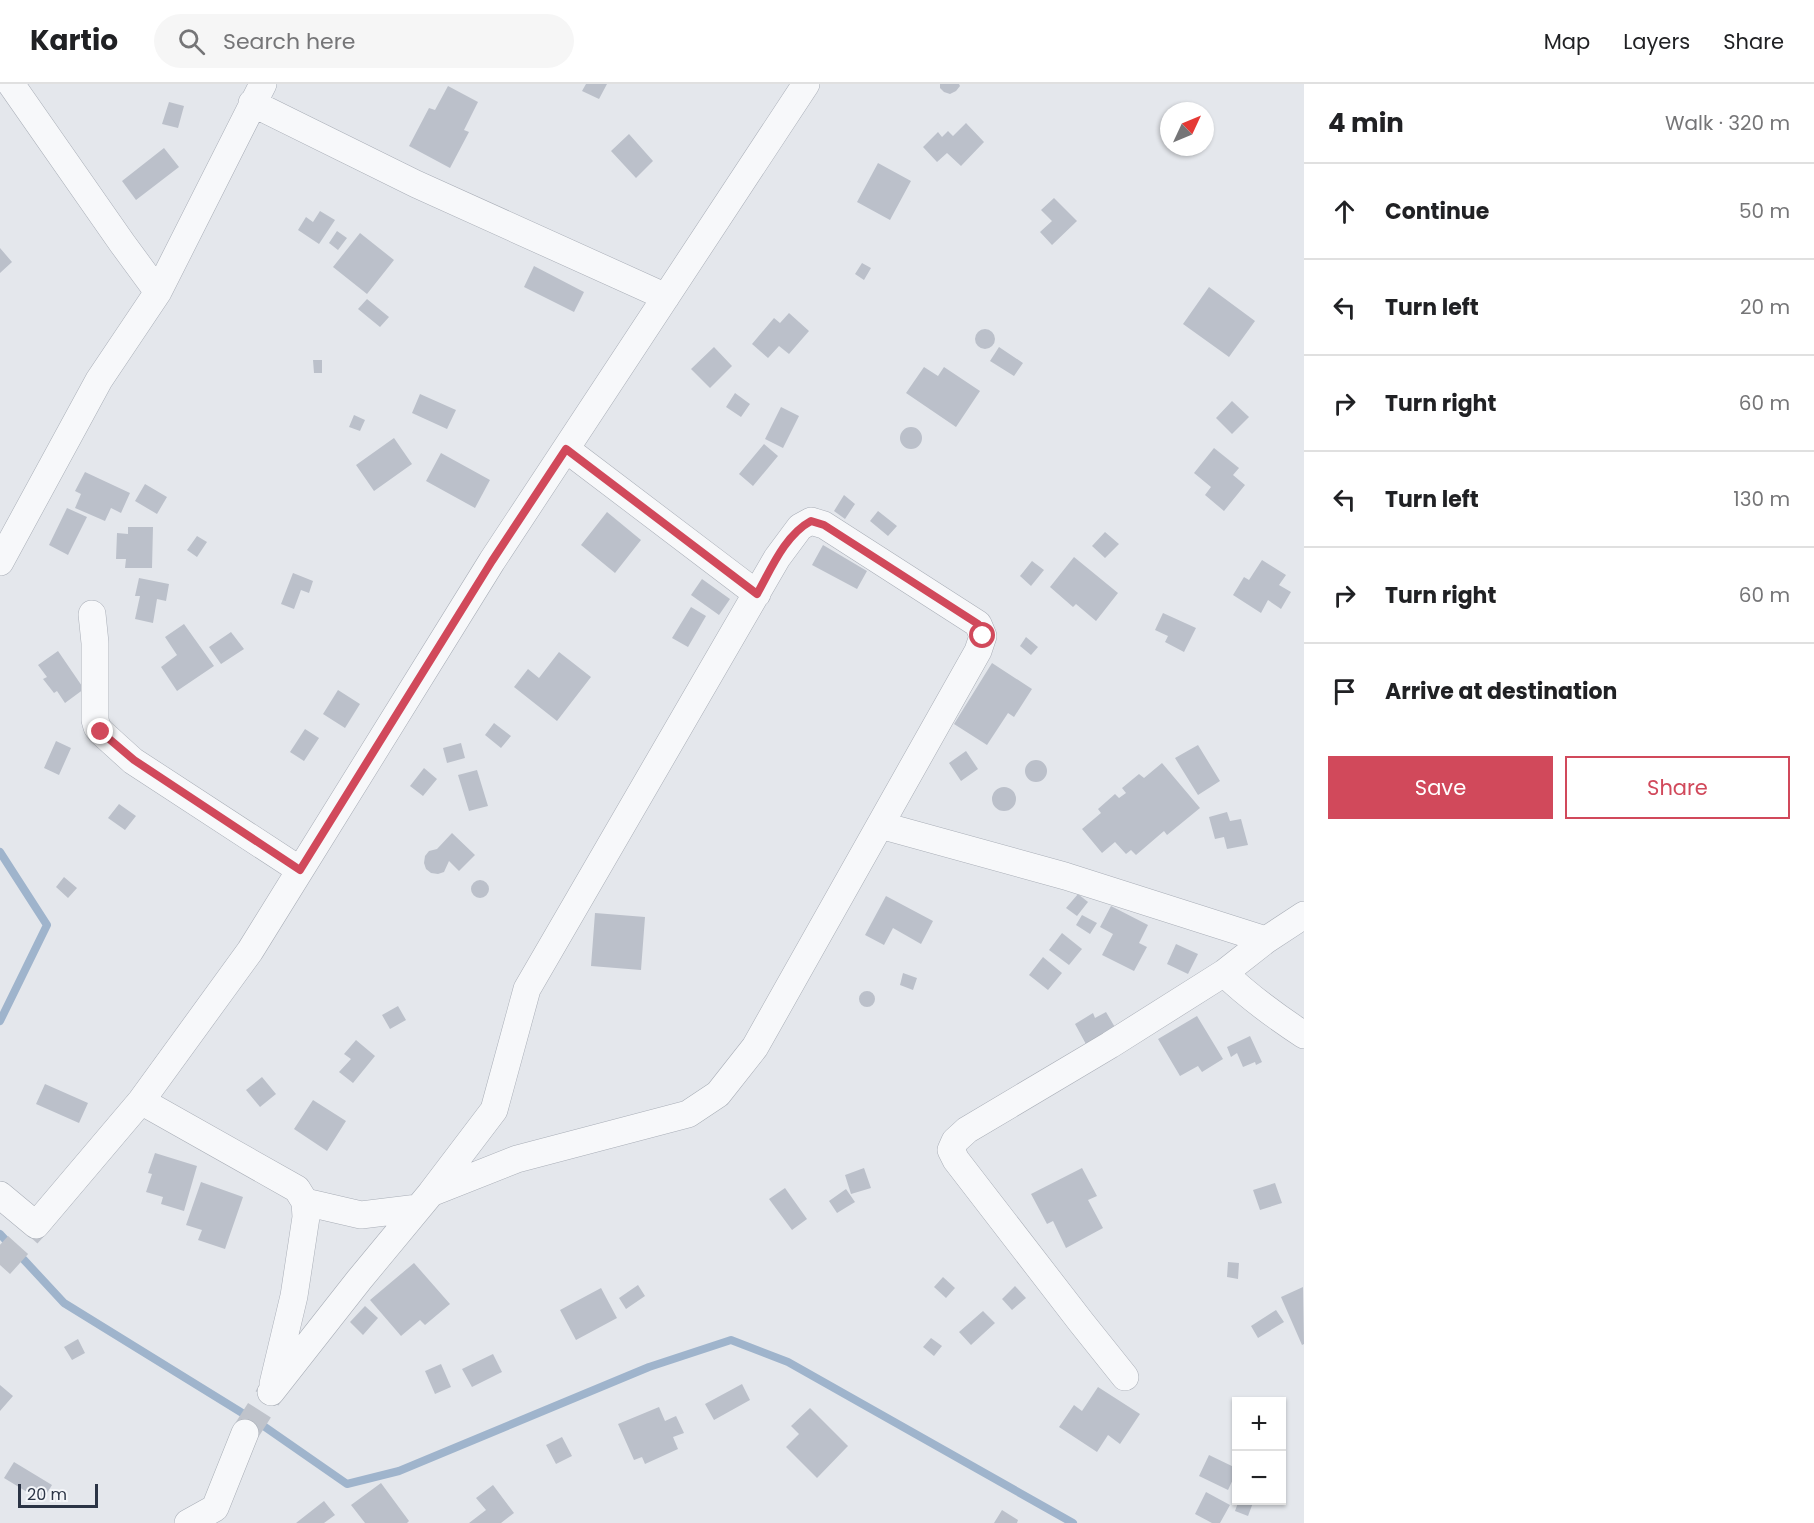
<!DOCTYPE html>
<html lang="en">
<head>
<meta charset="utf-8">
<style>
	:root { --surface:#fff; --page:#f6f6f6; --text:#202124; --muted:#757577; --line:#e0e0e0; --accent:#d1495b }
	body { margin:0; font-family:Poppins,sans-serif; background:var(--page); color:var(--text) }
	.controls { position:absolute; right:18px; bottom:18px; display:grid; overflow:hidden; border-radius:0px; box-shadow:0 2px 4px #0004 }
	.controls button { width:54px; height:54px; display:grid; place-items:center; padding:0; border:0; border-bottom:2px solid var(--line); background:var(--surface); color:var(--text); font:30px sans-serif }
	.compass { position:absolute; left:1160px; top:18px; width:54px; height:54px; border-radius:50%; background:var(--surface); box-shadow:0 2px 4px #0004; rotate:46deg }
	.scale { position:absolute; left:18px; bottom:15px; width:80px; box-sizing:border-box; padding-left:6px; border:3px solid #2b3445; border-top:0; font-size:16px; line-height:21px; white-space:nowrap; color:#2b3445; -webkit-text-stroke:4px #f4f6f9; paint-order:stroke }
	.stop { position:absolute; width:18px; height:18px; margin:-14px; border:4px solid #d1495b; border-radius:50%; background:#fff }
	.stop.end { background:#d1495b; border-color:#fff; box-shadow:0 2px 6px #0008 }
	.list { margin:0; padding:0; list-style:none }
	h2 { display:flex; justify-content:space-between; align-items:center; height:78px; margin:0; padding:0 24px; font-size:26px }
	h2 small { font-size:20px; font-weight:400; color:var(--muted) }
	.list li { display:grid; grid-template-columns:39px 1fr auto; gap:18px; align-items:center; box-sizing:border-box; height:96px; padding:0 24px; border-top:2px solid var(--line) }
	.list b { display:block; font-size:22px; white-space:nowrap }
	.list em { font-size:20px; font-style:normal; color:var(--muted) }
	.actions { display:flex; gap:12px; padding:18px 24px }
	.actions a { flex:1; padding:14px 0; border:2px solid var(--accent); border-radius:0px; text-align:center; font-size:21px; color:var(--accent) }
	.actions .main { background:var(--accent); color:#fff }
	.icon { flex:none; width:33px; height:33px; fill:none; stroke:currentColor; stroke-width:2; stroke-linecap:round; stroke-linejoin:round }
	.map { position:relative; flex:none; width:1304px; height:1439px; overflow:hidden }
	header { display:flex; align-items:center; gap:36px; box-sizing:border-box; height:84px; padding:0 30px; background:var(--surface); border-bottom:2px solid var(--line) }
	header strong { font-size:28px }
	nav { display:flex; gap:33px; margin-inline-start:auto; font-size:21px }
	.search { width:420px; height:54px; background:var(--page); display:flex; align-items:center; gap:15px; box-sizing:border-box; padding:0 21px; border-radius:33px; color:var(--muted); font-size:22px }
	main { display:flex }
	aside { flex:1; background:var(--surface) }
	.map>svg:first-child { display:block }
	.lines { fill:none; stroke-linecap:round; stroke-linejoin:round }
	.stream { stroke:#9fb4cc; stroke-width:8 }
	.building { fill:#bbc0ca }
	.minor-tunnel { stroke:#bfc3cb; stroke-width:27; stroke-dasharray:27 14; stroke-linecap:butt }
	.minor-casing { stroke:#a9aeb7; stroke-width:28 }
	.minor { stroke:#f7f8fa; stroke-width:27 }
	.route { stroke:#d1495b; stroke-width:8 }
</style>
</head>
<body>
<header>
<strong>Kartio</strong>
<div class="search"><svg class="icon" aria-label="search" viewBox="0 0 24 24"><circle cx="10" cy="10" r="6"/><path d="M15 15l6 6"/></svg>Search here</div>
<nav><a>Map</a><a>Layers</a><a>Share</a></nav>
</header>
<main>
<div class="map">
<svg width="1304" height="1439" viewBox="0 0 1304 1439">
	<rect width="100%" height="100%" fill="#e4e7ec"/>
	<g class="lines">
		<path class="stream" d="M0,768L47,841L0,937
			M0,1150L64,1219L265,1343L347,1400L399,1387L649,1283L731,1256L788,1278L1073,1439"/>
	</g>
	<path class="building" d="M586,0H607L599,15L582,7Z
		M940,0H959L960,2L956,7L950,10L944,8L940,4Z
		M448,2L478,18L464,46L469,48L450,84L409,62L429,24L435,26Z
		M169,18L184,22L178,44L162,40Z
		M966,39L984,58L961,82L947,69L937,78L923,63L938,48L942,53L948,47L953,52Z
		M629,50L653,77L636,94L611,67Z
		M164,64L179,83L136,116L122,97Z
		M878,79L911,97L890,136L857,118Z
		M1054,114L1077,137L1052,161L1040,148L1052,137L1041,126Z
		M320,127L335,136L319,160L298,146L306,133L313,138Z
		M337,147L347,154L338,166L329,159Z
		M360,149L394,176L367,210L333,183Z
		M0,164L12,178L0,189Z
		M862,179L871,184L864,196L855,190Z
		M534,182L584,208L574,228L524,203Z
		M1209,203L1255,237L1229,273L1183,240Z
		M367,215L389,233L380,243L358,225Z
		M789,229L809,247L789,270L779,262L768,274L752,260L774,234L780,239Z
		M975 255a10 10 0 1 1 20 0a10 10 0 1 1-20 0Z
		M714,263L732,282L710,304L691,285Z
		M999,263L1023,279L1014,292L990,277Z
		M313,276H322V289H314Z
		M924,283L938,292L944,283L980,307L956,343L906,309Z
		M735,309L750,320L741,333L726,323Z
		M420,310L456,326L447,345L412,329Z
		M1232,317L1249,333L1232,350L1216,334Z
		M781,323L799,332L783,364L765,355Z
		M354,331L365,336L360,347L349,343Z
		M900 354a11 11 0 1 1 22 0a11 11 0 1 1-22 0Z
		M394,354L412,380L374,407L356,381Z
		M764,360L778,372L753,402L739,390Z
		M1214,364L1239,384L1233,391L1245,401L1224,427L1205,411L1211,403L1194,389Z
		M441,369L490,396L475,424L426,397Z
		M85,388L130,409L121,429L111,424L105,437L75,424L81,410L75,407Z
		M145,400L167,413L157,430L135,417Z
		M844,411L855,420L845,435L834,427Z
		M67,424L87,433L68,471L49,461Z
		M878,427L897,442L888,452L870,437Z
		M607,428L641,456L615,489L581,461Z
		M128,443H153L152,484H125L126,475H116L117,449L128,450Z
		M1105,448L1119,460L1105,474L1092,462Z
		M197,452L207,458L197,473L187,466Z
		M823,461L867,487L857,505L812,481Z
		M1074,473L1118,509L1096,537L1076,520L1073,523L1050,503Z
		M1262,476L1286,491L1279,501L1291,508L1281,525L1268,516L1261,529L1233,511L1244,493L1249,496Z
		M1032,477L1044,486L1031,502L1020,492Z
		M293,489L313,497L309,509L301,506L294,525L281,520Z
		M139,494L169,500L166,517L157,515L153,539L135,535L140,512H135Z
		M702,495L730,515L719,531L691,511Z
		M691,523L706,532L688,563L672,554Z
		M1163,529L1196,544L1184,568L1165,558L1168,552L1155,546Z
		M184,540L214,582L177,607L161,583L177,571L165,553Z
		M231,548L244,565L221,580L209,563Z
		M1026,553L1038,563L1031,571L1020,562Z
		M58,567L84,605L65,619L57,607L54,609L43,595L47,593L38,581Z
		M559,568L591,593L557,637L514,603L528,585L539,594Z
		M992,579L1032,605L1014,633L1008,629L987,661L954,640Z
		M338,606L360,620L345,644L323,630Z
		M494,639L511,652L501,664L485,651Z
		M305,645L319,654L304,677L290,668Z
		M56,657L71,664L59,691L44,684Z
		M461,659L465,674L447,679L443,664Z
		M1198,661L1220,697L1198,711L1175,674Z
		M966,667L978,685L961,697L949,679Z
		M1025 687a11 11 0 1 1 22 0a11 11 0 1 1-22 0Z
		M1162,679L1200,724L1167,751L1164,747L1136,771L1131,766L1126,770L1115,758L1102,769L1082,745L1101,729L1098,725L1115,710L1119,714L1126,709L1122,704L1139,690L1144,694Z
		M424,684L437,695L423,712L410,702Z
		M477,686L488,722L469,727L458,691Z
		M992 715a12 12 0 1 1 24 0a12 12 0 1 1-24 0Z
		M119,720L136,732L125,746L108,734Z
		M1227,728L1230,737L1241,735L1248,761L1227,765L1224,753L1215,755L1209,733Z
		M452,749L475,771L459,787L449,777L444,788L438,790L431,789L426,785L424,779L425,772L429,767L437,765Z
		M64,793L77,804L68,814L56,803Z
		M471 805a9 9 0 1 1 18 0a9 9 0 1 1-18 0Z
		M1078,810L1088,818L1077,832L1066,824Z
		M886,812L933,837L921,860L893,844L884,861L865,851Z
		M1111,822L1148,841L1139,859L1147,863L1134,887L1102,871L1113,850L1100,843Z
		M595,829L645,833L641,886L591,882Z
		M1082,831L1097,839L1090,850L1076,841Z
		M1062,849L1082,865L1069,881L1049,866Z
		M1176,860L1198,870L1188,890L1167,880Z
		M1043,873L1062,889L1048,906L1029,891Z
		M903,889L917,894L913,906L900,901Z
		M859 915a8 8 0 1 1 16 0a8 8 0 1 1-16 0Z
		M398,922L406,936L390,945L382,931Z
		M1106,928L1116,945L1087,962L1075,940L1093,929L1095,934Z
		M1197,932L1223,975L1202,988L1198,982L1180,992L1158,955Z
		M1250,952L1262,978L1256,981L1255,978L1243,983L1237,969L1231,973L1227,963Z
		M356,956L375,972L353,999L339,988L351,975L344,970Z
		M262,993L276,1010L260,1023L246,1006Z
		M45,1000L88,1019L79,1039L36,1020Z
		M313,1016L346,1037L327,1067L294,1045Z
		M155,1069L197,1082L184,1127L161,1120L163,1113L146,1108L152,1090L148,1089Z
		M864,1084L871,1104L851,1110L845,1091Z
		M1082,1084L1097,1112L1088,1116L1103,1144L1066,1164L1053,1137L1047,1140L1031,1110Z
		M201,1098L243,1113L225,1165L198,1156L202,1146L186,1141Z
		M1275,1099L1282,1119L1260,1126L1253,1106Z
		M785,1104L807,1135L792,1146L769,1115Z
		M846,1105L855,1118L837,1129L829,1117Z
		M1228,1178L1239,1179L1238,1195L1227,1193Z
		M414,1179L450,1220L425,1241L420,1236L401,1252L370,1216Z
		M943,1193L955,1204L946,1214L934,1203Z
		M638,1201L645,1212L626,1225L619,1214Z
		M1015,1202L1026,1214L1012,1226L1002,1215Z
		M1303,1203L1304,1260L1302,1261L1281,1213Z
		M601,1204L617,1234L576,1256L560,1226Z
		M365,1222L378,1234L363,1251L350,1238Z
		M1276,1226L1284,1238L1258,1254L1251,1242Z
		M983,1227L995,1239L971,1261L959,1248Z
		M931,1254L942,1262L934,1272L923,1263Z
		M78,1255L85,1269L72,1276L64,1263Z
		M493,1270L502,1288L472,1303L462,1285Z
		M441,1280L451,1303L435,1310L425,1287Z
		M742,1300L750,1316L714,1336L705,1320Z
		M0,1301L13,1312L0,1327Z
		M1098,1303L1140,1330L1120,1360L1108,1351L1097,1368L1059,1343L1074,1321L1082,1327Z
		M659,1323L665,1337L676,1332L684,1349L673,1353L678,1365L645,1380L642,1373L634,1376L618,1340Z
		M810,1324L848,1362L817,1394L786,1363L799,1350L791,1342Z
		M562,1353L572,1372L556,1380L546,1361Z
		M1209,1371L1236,1384V1389L1228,1406L1199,1392Z
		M14,1378L52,1401L42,1417L4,1394Z
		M381,1399L409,1437L407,1439H365L351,1421Z
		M493,1401L514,1429L501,1439H469L486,1426L476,1414Z
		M1206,1408L1230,1421L1220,1439H1212L1195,1430Z
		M1239,1416H1254L1248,1432L1235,1427Z
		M324,1417L335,1431L324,1439H296Z
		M1002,1426L1018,1436L1017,1439H994Z"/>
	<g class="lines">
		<path class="minor-tunnel" d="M0,1181L36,1141
			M245,1349L271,1308"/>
		<defs>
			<path id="minor" d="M11,0L122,159L158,208
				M252,19L416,100L666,213
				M566,365L757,510
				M0,478L99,296L158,208L263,0
				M92,530L95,559V636L97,643L101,648L133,677L300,786
				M880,741L1065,792L1266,856
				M1224,889C1249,913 1275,932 1304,951
				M141,1017L297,1105L305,1118L306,1133L294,1212L273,1300
				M0,1111L36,1141L141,1017L250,867L492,477L806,0
				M305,1118L361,1131L418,1124
				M1125,1293L1081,1238L956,1076L951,1066L955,1057L967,1046L1110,961L1224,889L1266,856L1304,831
				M271,1308L359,1196L431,1109L494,1026L527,905L777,474L800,443L811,437L824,441L978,540L983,552L978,567L755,963L718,1010L688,1030L517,1075L431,1109
				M188,1439L215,1424L245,1349"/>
		</defs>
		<use href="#minor" class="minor-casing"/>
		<use href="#minor" class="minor"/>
	</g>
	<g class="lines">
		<path class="route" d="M101,648L134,676L300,786L492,477L566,365L757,510C771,485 785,451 811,437L824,441L978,540L983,552"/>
	</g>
</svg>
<div class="controls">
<button>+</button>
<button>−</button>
</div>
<svg class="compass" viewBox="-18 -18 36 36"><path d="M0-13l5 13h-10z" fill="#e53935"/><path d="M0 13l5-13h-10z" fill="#757577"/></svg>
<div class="scale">20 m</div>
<div class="stop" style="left:983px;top:552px"></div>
<div class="stop end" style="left:101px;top:648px"></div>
</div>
<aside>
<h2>4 min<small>Walk · 320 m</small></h2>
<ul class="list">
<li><svg class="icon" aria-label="ahead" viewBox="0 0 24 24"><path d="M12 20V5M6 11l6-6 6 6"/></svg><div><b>Continue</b></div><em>50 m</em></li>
<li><svg class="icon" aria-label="left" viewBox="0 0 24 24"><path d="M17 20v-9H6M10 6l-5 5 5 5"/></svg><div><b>Turn left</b></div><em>20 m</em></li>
<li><svg class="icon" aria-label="right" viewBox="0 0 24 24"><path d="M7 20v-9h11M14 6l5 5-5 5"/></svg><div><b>Turn right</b></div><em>60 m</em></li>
<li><svg class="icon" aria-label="left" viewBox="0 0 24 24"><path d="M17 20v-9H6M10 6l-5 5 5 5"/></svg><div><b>Turn left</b></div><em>130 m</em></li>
<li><svg class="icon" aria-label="right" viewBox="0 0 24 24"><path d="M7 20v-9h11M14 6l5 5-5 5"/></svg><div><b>Turn right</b></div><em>60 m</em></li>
<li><svg class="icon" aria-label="arrive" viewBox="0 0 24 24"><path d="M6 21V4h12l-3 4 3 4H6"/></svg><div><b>Arrive at destination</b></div></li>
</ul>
<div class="actions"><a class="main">Save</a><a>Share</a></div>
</aside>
</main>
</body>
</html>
